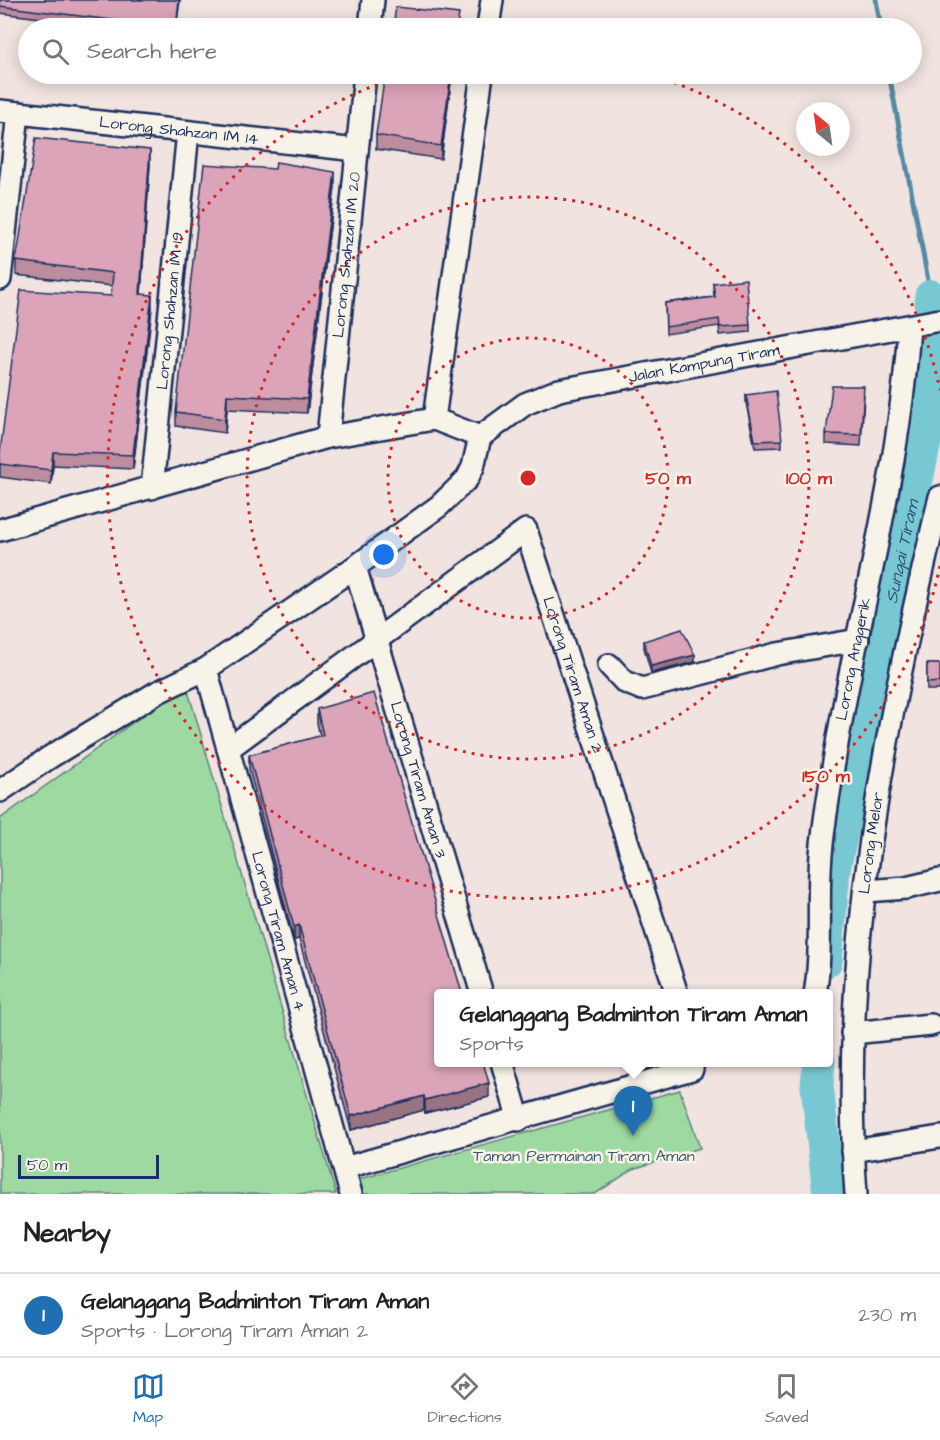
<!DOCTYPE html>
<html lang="en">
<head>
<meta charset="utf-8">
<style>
	:root { --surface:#fff; --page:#f2f2f2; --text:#222; --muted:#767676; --line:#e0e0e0; --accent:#1f6fb2 }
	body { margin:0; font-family:"Architects Daughter",sans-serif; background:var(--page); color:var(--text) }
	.compass { position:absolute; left:796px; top:102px; width:54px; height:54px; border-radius:50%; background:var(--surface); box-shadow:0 3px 15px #0003; rotate:331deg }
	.scale { position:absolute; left:18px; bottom:15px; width:141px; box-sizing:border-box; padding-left:6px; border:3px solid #1b2f5e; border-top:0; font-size:16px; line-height:21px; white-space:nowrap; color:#1b2f5e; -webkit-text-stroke:4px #f7f3e8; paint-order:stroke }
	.you { position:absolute; left:384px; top:555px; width:21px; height:21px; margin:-15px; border:4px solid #fff; border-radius:50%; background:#1a73e8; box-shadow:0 0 0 9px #1a73e833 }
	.badge { display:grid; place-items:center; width:39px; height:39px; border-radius:50%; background:var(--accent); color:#fff; font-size:20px; font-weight:700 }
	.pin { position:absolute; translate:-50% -50px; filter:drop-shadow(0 2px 3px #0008) }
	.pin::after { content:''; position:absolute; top:32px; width:21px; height:18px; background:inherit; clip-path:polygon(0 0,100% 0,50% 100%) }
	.popup { position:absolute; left:434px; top:989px; width:399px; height:78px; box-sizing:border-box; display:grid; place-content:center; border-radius:6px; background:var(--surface); filter:drop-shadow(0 2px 4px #0005); font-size:20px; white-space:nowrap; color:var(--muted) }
	.popup b { font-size:22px; color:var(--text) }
	.popup::after { content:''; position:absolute; left:50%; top:100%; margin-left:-12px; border:12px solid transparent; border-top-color:var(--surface) }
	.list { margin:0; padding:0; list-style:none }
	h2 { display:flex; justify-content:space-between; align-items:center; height:78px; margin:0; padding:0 24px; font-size:26px }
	h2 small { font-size:20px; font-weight:400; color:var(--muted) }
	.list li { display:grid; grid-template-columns:39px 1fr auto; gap:18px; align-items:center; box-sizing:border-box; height:84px; padding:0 24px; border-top:2px solid var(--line) }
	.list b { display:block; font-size:22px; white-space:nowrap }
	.list p { margin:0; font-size:20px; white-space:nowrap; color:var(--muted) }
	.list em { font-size:20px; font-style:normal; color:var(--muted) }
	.icon { flex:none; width:33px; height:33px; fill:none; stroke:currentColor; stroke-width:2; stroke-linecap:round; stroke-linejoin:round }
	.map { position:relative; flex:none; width:940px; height:1194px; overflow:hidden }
	.search { position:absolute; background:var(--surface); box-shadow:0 3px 15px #0003; left:18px; right:18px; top:18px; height:66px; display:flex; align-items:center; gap:15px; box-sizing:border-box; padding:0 21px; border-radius:33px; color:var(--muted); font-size:22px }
	.sheet { height:162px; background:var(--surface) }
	nav { display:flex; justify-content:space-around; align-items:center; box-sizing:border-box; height:84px; border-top:2px solid var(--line); background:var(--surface); font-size:16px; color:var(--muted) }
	nav a { display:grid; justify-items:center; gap:3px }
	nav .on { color:var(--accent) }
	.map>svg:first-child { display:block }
	.green { fill:#9dd9a1; stroke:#5c8480; stroke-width:1.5 }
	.water { fill:#78c8d4; stroke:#538ba5; stroke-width:1.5 }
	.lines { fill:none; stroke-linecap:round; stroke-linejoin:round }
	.stream { stroke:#538ba5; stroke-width:5 }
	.river { stroke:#78c8d4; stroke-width:33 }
	.street-casing { stroke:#1b2f5e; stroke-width:26 }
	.street { stroke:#f7f3e8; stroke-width:21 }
	.wall { fill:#bc8d9f; stroke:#1b2f5e; stroke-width:1.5 }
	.shaded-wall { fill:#997382; stroke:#1b2f5e; stroke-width:1.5 }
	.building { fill:#dba4b9; stroke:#1b2f5e; stroke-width:1.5 }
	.ring { fill:none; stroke:#d62828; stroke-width:3; stroke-dasharray:3 6 }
	.labels { text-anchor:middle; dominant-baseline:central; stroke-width:5; stroke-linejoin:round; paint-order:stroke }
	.street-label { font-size:16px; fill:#1b2f5e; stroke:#f7f3e8 }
	.park-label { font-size:16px; fill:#3c5a6f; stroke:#f7f3e8 }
	.water-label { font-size:18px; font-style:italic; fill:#32557c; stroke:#f7f3e8 }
	.centre { fill:#d62828; stroke:#f7f3e8; stroke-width:3 }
	.ring-label { font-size:18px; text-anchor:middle; font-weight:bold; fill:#d62828; stroke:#f7f3e8; stroke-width:5; stroke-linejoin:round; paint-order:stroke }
</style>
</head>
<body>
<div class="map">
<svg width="940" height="1194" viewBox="0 0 940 1194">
	<rect width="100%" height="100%" fill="#f1e3df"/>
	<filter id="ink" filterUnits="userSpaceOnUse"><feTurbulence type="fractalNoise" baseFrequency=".0167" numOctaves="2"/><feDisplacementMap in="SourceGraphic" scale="12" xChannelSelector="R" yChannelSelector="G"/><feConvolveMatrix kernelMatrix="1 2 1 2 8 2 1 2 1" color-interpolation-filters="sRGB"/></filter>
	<g filter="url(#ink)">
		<path class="green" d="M186,684L336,1194H0V819Z
			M680,1090L700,1148L633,1169L595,1194H359L356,1180Z"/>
		<path class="water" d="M817,1086L834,1194H825Z"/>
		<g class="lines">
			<path class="stream" d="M876,0L881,28
				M889,74L931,296"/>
			<g class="river">
				<path id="s1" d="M826,961L834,869L929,423L931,296"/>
				<path d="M819,1062L817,1086L829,1194"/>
			</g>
			<defs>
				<g id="street">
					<path d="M370,28L373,0"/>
					<path d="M488,28L492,0"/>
					<path id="s2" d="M0,111L357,150"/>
					<path d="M0,279L18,113"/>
					<path d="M434,419L482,74"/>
					<path id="s3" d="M328,437L365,74"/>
					<path id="s4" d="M480,437L525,404L559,390L940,320"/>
					<path id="s5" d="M152,488L188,132"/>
					<path d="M0,530L328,437L434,419L480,437"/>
					<path id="s6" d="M355,567L482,994"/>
					<path d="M609,665L625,682L642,689L777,654L858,640"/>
					<path id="s7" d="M206,669L351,1194"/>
					<path id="s8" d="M228,749L526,530L677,994"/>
					<path d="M0,791L50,757L156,693L206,669L355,567L439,506L467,479L473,467L480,437"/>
					<path d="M866,891L906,888L940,880"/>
					<path id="s9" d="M815,994C822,954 818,912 820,871C821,837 828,802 833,768C856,620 900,476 909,326"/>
					<path d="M852,1033L931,1025"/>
					<path d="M502,1062L519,1120"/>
					<path d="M853,1151L940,1137"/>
					<path d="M344,1168L692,1069L693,1062"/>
					<path id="s10" d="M856,1194C838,959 885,724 940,497"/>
				</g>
			</defs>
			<use href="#street" class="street-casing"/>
			<use href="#street" class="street"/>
		</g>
		<path class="wall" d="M0,0H180L176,28H123L0,13Z
			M452,74L441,159L376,149V135Z
			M150,164L141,294L152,308L133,469L53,465L51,484L0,477V452L111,296L112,286L16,275V261Z
			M335,186L307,413L227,409L225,433L176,426V412Z
			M713,283L750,325V332L720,335L719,326L666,334L665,303L714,297Z
			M746,395L782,440V447L755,448L746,403Z
			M864,396L861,446L826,444V434Z
			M644,641L695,662L651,673L644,648Z
			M927,664H940V690H927Z
			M317,709L489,1097L425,1113L424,1110L351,1130L299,939L294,940L249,769V755L320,736L317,723Z"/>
		<path class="shaded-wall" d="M179,0H180L176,28Z
			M451,74H452L441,159V146Z
			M150,150V164L140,308V294Z
			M335,172V186L307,413V399Z
			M152,295V308L133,469V455Z
			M227,395V409L225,433V419Z
			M53,452V465L51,484V470Z
			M695,655V662L651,673V666Z
			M299,925V939L294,940V927Z
			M489,1083V1097L425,1113V1100Z
			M424,1096V1110L351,1130V1116Z"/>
		<path class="building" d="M0,0H179L176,28L0,6Z
			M396,7L459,14L457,28H393Z
			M385,74H451L441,146L376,135Z
			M36,138L150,150L140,294L152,295L133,455L53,452L51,470L0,464V452L21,290L111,296L113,273L16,261Z
			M276,162L335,172L307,399L227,395L225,419L176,412L204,164L275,169Z
			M746,279L750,325L720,327L719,319L666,327L665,303L715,297L713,283Z
			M832,386H864L861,435L826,434Z
			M776,391L782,440L755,441L746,395Z
			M682,629L695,655L651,666L644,641Z
			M927,664H940V682L927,683Z
			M374,693L462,993H438V1062H483L489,1083L425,1100L424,1096L351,1116L299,925L294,927L249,755L323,735L317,709Z"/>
	</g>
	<g class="ring">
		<circle cx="528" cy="478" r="140"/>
		<circle cx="528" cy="478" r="281"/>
		<path d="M940 566A421 421 0 1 1 408 74M648 74A421 421 0 0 1 940 390"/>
	</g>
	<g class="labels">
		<g class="street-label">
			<text stroke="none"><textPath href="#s2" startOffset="180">Lorong Shahzan IM 14</textPath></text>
			<text stroke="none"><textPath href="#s3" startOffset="183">Lorong Shahzan IM 20</textPath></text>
			<text stroke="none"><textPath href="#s5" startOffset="178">Lorong Shahzan IM 19</textPath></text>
			<text stroke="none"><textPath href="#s4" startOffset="240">Jalan Kampung Tiram</textPath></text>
			<text stroke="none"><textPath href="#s9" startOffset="338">Lorong Anggerik</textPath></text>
			<text stroke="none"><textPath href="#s8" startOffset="522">Lorong Tiram Aman 2</textPath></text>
			<text stroke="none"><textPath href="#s6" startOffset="222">Lorong Tiram Aman 3</textPath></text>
			<text stroke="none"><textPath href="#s10" startOffset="352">Lorong Melor</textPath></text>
			<text stroke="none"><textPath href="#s7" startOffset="272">Lorong Tiram Aman 4</textPath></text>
		</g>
		<g class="park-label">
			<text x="584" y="1156">Taman Permainan Tiram Aman</text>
		</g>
		<g class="water-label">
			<text stroke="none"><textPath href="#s1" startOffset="417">Sungai Tiram</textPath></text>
		</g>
	</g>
	<circle cx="528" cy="478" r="9" class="centre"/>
	<g class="ring-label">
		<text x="668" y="484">50 m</text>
		<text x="809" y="484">100 m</text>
		<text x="826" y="782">150 m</text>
	</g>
</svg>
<svg class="compass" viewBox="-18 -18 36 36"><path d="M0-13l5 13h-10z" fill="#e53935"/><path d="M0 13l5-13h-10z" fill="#767676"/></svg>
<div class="scale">50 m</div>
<div class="you"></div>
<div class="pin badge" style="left:633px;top:1136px">1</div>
<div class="popup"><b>Gelanggang Badminton Tiram Aman</b>Sports</div>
<div class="search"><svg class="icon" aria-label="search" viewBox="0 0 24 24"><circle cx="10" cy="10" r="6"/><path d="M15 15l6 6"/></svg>Search here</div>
</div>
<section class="sheet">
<h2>Nearby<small></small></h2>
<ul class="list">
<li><span class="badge">1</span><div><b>Gelanggang Badminton Tiram Aman</b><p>Sports · Lorong Tiram Aman 2</p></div><em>230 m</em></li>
</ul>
</section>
<nav>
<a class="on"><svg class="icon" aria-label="map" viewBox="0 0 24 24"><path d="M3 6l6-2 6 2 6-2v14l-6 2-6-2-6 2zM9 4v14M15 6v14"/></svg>Map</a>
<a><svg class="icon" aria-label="directions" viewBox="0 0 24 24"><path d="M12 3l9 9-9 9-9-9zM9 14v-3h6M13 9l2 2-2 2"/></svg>Directions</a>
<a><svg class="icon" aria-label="saved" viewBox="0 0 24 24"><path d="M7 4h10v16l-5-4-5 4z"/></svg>Saved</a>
</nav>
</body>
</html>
